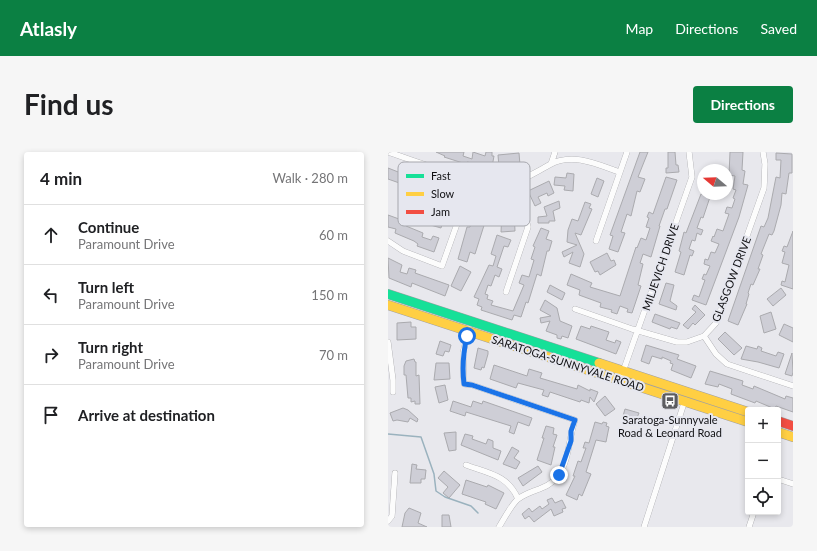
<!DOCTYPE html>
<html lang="en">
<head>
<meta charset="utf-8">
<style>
	:root { --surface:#fff; --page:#f6f6f6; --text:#202124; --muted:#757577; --line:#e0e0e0; --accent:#0b8043 }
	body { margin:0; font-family:Lato,sans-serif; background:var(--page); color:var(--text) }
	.controls { position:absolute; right:12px; bottom:12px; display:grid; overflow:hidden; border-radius:4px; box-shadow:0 2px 6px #0003 }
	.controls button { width:36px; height:36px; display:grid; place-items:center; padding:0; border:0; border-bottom:1px solid var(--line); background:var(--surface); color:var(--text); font:20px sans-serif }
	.compass { position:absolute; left:309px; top:12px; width:36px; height:36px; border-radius:50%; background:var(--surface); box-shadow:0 2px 6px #0003; rotate:289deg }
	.stop { position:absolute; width:12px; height:12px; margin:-9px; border:3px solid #1a73e8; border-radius:50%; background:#fff }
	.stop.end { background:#1a73e8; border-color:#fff; box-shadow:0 1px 4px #0008 }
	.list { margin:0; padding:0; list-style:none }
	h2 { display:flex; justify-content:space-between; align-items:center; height:52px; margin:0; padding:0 16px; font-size:17px }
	h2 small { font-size:13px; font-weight:400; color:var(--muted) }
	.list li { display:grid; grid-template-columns:26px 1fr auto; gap:12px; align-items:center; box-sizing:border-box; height:60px; padding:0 16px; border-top:1px solid var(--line) }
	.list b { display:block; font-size:15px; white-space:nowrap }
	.list p { margin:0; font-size:13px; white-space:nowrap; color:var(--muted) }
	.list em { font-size:13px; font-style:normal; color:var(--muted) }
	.icon { flex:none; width:22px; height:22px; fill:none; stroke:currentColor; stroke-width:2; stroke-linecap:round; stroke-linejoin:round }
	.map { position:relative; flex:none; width:405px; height:375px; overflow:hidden; border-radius:4px }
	header { display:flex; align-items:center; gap:24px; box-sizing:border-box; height:56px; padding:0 20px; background:var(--accent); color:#fff }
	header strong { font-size:19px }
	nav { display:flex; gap:22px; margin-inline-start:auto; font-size:14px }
	.intro { display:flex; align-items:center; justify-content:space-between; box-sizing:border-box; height:96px; padding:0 24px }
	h1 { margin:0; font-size:28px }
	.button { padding:10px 18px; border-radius:4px; background:var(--accent); color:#fff; font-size:14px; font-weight:700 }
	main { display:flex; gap:24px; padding:0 24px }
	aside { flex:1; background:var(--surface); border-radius:4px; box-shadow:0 2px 6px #0003 }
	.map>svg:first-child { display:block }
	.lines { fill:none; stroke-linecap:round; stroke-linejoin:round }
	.stream { stroke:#9ab2be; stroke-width:1.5 }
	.building { fill:#ceced6; stroke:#aaaaae }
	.street-casing { stroke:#9f9fa3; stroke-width:6 }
	.fast-casing { stroke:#9f9fa3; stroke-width:10 }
	.slow-casing { stroke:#9f9fa3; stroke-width:10 }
	.jam-casing { stroke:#9f9fa3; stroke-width:10 }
	.street { stroke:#fcfcfc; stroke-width:5.5 }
	.fast { stroke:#16e098; stroke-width:9 }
	.slow { stroke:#ffcf43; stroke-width:9 }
	.jam { stroke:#f24e42; stroke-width:9 }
	.route { stroke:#1a73e8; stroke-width:5 }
	.labels { text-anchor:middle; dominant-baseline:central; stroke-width:4; stroke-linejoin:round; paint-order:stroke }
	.street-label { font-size:11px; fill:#111114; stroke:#e6e7ef }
	.poi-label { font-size:11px; fill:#111114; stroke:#e6e7ef }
	.key { fill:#e6e7ef; stroke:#a6a7ad; stroke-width:1 }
	.key-label { font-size:11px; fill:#111114 }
</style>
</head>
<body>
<header>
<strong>Atlasly</strong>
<nav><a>Map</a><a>Directions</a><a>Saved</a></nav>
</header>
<div class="intro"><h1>Find us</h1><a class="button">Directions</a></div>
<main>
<aside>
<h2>4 min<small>Walk · 280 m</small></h2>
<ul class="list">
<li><svg class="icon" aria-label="ahead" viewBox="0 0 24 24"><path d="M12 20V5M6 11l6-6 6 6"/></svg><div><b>Continue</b><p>Paramount Drive</p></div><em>60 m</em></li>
<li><svg class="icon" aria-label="left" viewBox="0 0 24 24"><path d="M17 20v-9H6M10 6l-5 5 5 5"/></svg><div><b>Turn left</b><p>Paramount Drive</p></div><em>150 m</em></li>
<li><svg class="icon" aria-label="right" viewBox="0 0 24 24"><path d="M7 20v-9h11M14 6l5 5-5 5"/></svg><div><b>Turn right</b><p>Paramount Drive</p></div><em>70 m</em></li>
<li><svg class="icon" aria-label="arrive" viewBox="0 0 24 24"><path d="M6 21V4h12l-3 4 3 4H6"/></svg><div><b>Arrive at destination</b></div></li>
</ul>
</aside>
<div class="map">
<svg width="405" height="375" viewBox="0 0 405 375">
	<rect width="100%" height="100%" fill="#e8e8ed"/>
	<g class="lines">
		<path class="stream" d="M0,282L33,285L46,322L48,339L57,345L83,354L90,361"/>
	</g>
	<path class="building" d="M48,0H76L75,4L84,7L85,0L97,4L98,0H104V4H106L104,15L79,10L78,12L56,5L57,4Z
		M252,0H260L250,25L257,27L252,40L249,39L243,64L239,62L233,80L237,81L230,100L221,97L225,84L222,83Z
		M280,0H287L288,13H290L291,20L278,21V16H280Z
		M342,0H355L354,18L357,19L355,32L360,33L351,65L318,153L304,148L306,143L311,145L317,128L314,127L316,122L318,123L322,114L316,112L317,107L320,108L323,100L327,101L331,92L323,89L325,84L326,85L329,77L335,79L341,62L337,61L339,55L344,56L347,47L345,46L348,38L345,37L347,24L341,23Z
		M131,1L132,13L111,15L110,3Z
		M388,1L404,2V21H401L398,42L394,41L393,53L386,79L384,83L381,82L373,102L375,103L370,117H372L365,133L363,132L360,141L361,142L358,152H359L350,173L340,169L373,74L376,75L380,66L388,25L392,26L393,8H388Z
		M0,16L46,34L47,29L68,37L63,50L58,48L60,43L50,39L48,44L25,37L23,41L15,38L17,33L0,27Z
		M179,21L186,22L185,39L176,38L177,34L166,33L167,25L178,26Z
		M278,25L289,28L279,57H277L271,74H272L263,105L255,102L252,111L255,112L250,133L253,134L244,161L239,160L240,157L232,154L229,162L223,160L224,158L212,155L213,151L191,143L192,138L179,133L183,122L204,131L202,135L232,144L248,95L249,96L253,86L258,88L262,76L258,75L261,66L259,65L261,60L265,62Z
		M209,26L216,29L210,45L203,42Z
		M161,29L166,41L160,44L159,41L150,45L153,51L147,54L140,39Z
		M89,42L111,45L110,54H121V59H126L127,79L113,80L114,59L94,56L92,65L98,67L87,102L82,100L79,110L70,107L79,75H82L84,69H86L89,59H87Z
		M313,42H323L315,66L313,65L309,76L315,78L313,83L309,81L307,89L304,88L301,97L306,99L304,104L302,103L296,123L287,120L293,100L291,99L296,80L298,81Z
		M171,49L172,56L165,59L167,69H161V71H150V65L159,64L156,55Z
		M197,50L203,52L201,56L204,57L193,83L187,81L196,102L192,115L181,111L185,100L176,105L174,100L189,93L179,90L180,78L184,67L190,69Z
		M48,54L58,58L53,76L39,72L44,59H46Z
		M13,62L20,65L18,74L35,81L34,85L43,88L45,84L51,86L46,100L29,94L30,92L26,89L7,81L8,77L0,75V63L11,67Z
		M153,76L161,79L158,87L164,89L161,99H159L153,124L149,122L140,151L138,150L133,165L126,163L124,168L93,158L94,155L89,153L91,147L86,145L101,113L105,114L108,104L103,102L109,83L123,88L120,95L116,94L109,115L114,117L111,125L107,123L103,134L100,133L97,142L100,143L99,147L105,149L103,153L125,159L136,133L131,131L134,123L141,125L146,108L143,107L147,95L145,94Z
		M405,79V137L393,133L394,129L397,130L401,113L394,111L397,100L394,99L396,94L399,95Z
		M219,101L223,109L226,108L228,113L212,123L210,119L207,120L202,110Z
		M0,106L14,113L12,120L19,122L21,116L28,118L27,121L61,133L57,144L24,131L23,135L1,126Z
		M72,114L83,120L73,139L63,134Z
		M278,131L286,133L282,149L289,154L288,158L271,152Z
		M162,133L177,141L174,148L159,140Z
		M393,136L398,143L385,154L379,147Z
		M157,148L169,156L172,169L184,174L180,186L174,184L173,187L169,186V183L158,179L162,169L153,171L152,166L163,164L152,158Z
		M307,153L317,163L307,173L305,171L300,177L295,173L308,160L304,157Z
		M383,160L388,177L376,181L372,164Z
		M267,162L292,171L289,177L283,175L282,177L264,170Z
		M23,170V175H28V187L9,188V171Z
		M396,172L405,176V190L391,183Z
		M193,174L202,177L203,174L221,180L218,188L227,191L228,188L233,190L228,202L188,187Z
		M337,180L354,196L346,203L330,187Z
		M52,189L63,193L61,200L57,199L55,204L48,202Z
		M258,193L291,203L289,207L308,214L303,226L283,218L285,212L282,211L283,209L274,205V207L264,204L261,212L253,209Z
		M358,194L369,197L370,194L374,196L373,199L388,204L390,200L396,202L391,216L370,210L353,207Z
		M90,196L100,199V202L96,216L94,215L93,218L86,216Z
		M404,201L405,220L404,224L397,222Z
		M26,207L27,210H28V224L31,223L32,252H27V249L23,250V246H20L18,223H16V214L18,209Z
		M48,211H61L62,227L46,228Z
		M106,213L139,224L141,217L154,221L152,226L189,237L190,233L202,239V237L210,240L206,250L202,245L201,251L193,248L192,250L162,240L160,245L154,243L156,238L141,234L130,231L128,236L102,227Z
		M322,219L355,229L354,233L365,237L366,234L397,247L398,244L405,246V260L388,254L387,257L368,249L367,251L343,242L344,237L331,232L330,235L317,232Z
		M57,233L60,248L51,251L47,235Z
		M217,244L227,257L217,264L208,252Z
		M65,249L83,255L85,249L94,252L95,249L144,266L141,274L130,270L126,282L121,280L123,274L78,260L77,264L62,259Z
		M15,256L20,258L30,267L29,270L22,266L20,270L9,268L5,269L2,261Z
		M237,257L251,261L248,268L235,264Z
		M207,270L214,272L215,270L219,271L218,274L221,275L218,290L208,288L198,320L203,322L194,344L191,342L189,348L178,343L187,324H185L190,309L193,310L198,296H195L197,290L201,291Z
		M158,274L166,276L165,282L169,283L165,295H167L163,313L149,308L156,286H154Z
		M68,280V298L61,299L56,281Z
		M77,282L85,284L84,287L98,292L100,287L105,289V296L113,299L110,308L73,293Z
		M124,295L131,299L126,306L132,310L128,317L115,312Z
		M24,312L29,313L28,317L38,318L37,327H33V331H22Z
		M150,314L154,320L135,334L130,326Z
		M56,319L72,333L61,346L55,341L60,335L50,326Z
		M78,328L99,335L100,333L116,341L108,357L97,352L98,350L74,342Z
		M164,346L167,351L174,348L178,356L174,357L175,360L166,364L163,357L146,370L141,364L137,367L134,362L141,356L144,360L152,354L154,357L161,352L159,348Z
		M21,356L33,361L30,371L39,375H14L17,361Z
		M54,363H61L63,375H54Z"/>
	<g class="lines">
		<defs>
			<path id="street" d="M0,0C40,13 81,31 124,29C137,28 150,19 161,13C184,0 209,12 231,20
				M163,12L167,0
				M0,89L15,99L54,114L85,27
				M208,89L239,0
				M118,140L140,75L135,55L127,41L126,29
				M187,157L244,177L289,190H299L316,184L328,171L376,36L377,12L375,0
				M81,177L75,201L76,232L84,233L187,268C181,285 181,310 170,324C160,338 143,337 130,347C123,353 116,367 111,375
				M316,184L328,202L339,212L405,234
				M0,190L5,228V240
				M232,228L304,25L301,0
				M78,313C100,321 120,323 130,347
				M390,327L405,332
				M0,369L4,364L7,321
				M256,375L297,248
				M361,375L366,360"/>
			<path id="fast" d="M0,142L211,211"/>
			<path id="slow" d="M0,153L360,270
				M211,211L360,260
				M390,280L405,285"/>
			<path id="jam" d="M390,269L405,274"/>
		</defs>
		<use href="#street" class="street-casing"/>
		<use href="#fast" class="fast-casing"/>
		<use href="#slow" class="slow-casing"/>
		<use href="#jam" class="jam-casing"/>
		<use href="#street" class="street"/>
		<use href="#fast" class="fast"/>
		<use href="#slow" class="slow"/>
		<use href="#jam" class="jam"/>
	</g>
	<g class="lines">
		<path class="route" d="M79,184C75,201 74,215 76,232L84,233L187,268L183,279V289L171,323"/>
	</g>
	<defs>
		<symbol id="bus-square" viewBox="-11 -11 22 22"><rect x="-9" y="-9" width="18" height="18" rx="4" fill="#5c5c60" stroke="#e6e7ef"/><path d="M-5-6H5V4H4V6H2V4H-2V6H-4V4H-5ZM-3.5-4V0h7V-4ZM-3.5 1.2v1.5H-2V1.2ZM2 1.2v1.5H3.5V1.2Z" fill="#fff"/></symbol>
	</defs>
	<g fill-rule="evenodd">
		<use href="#bus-square" x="272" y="239" width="20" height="20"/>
	</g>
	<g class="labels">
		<g class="street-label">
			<text transform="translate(272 115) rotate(-71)">MILJEVICH DRIVE</text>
			<text transform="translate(343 127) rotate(-69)">GLASGOW DRIVE</text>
			<text transform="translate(180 211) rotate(18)">SARATOGA-SUNNYVALE ROAD</text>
		</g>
		<g class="poi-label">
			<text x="282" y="267">Saratoga-Sunnyvale<tspan x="282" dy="13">Road &amp; Leonard Road</tspan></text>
		</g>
	</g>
	<rect x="10" y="10" width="132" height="64" rx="6" class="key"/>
	<rect x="18" y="22" width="18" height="4" fill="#16e098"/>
	<rect x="18" y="40" width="18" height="4" fill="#ffcf43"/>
	<rect x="18" y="58" width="18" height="4" fill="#f24e42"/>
	<g class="key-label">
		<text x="43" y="28">Fast</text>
		<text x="43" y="46">Slow</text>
		<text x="43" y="64">Jam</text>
	</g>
</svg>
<div class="controls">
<button>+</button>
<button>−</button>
<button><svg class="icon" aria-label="locate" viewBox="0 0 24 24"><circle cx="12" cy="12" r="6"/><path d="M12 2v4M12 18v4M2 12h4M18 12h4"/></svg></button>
</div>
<svg class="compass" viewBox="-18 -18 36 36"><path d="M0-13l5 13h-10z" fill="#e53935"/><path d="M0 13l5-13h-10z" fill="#757577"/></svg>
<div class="stop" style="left:79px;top:184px"></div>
<div class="stop end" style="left:171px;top:323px"></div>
</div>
</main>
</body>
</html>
